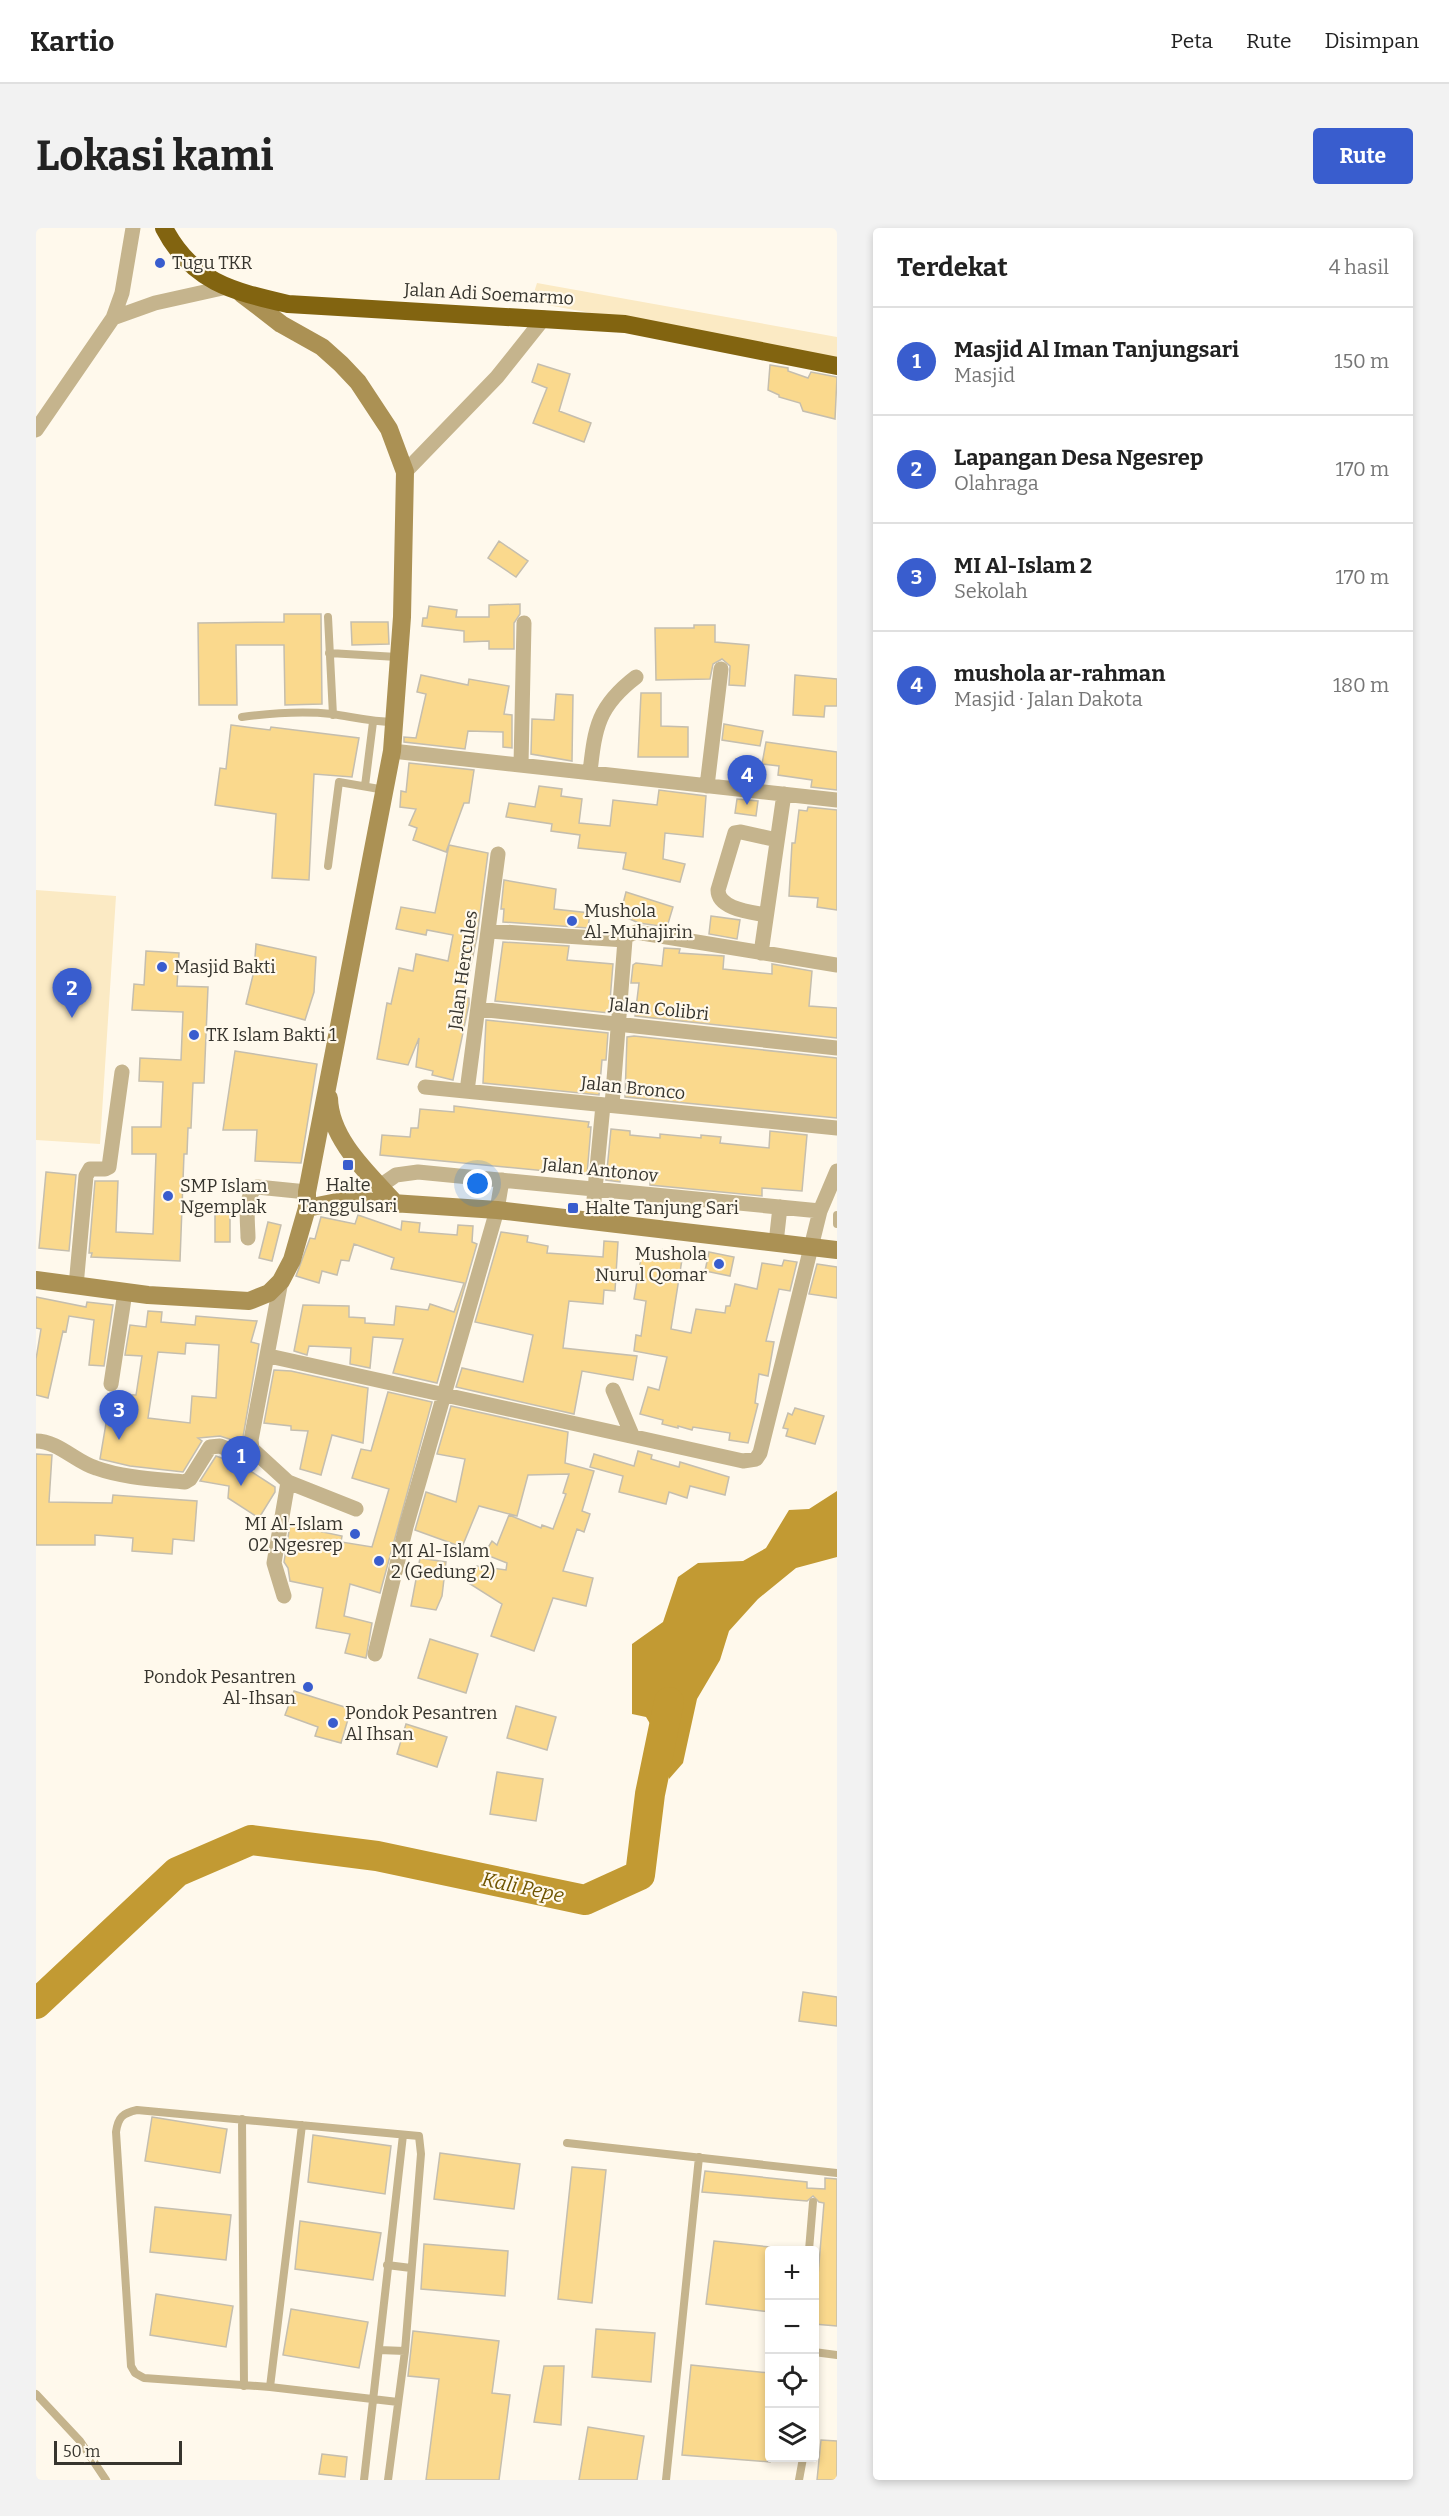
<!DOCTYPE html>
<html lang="id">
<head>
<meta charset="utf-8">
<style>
	:root { --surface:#fff; --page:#f2f2f2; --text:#222; --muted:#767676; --line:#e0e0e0; --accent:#395dce }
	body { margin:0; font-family:Bitter,serif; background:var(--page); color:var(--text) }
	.controls { position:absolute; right:18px; bottom:18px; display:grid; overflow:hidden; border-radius:6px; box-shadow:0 3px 9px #0003 }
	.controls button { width:54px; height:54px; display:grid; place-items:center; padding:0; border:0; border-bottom:2px solid var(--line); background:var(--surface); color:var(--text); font:30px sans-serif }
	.scale { position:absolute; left:18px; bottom:15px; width:128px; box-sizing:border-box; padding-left:6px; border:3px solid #37352e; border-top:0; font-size:16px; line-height:21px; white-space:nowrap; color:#37352e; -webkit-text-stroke:4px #fff9ec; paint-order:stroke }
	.you { position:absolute; left:442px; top:956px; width:21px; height:21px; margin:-15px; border:4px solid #fff; border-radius:50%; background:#1a73e8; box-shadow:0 0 0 9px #1a73e833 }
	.badge { display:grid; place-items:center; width:39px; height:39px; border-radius:50%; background:var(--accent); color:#fff; font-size:20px; font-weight:700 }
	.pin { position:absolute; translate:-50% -50px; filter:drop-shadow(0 2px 3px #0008) }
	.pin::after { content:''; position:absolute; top:32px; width:21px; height:18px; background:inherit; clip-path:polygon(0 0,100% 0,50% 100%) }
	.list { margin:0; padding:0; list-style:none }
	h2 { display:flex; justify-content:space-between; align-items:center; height:78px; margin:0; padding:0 24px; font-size:26px }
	h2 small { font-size:20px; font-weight:400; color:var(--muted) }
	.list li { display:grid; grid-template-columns:39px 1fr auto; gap:18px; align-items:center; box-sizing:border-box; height:108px; padding:0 24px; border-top:2px solid var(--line) }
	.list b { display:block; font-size:22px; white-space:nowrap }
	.list p { margin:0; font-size:20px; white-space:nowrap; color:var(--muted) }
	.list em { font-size:20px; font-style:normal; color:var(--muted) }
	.icon { flex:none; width:33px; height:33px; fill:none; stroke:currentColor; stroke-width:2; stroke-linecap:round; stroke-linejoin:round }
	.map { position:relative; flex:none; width:801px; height:2252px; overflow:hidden; border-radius:6px }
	header { display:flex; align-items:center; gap:36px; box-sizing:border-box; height:84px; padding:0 30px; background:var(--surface); border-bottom:2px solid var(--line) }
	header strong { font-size:28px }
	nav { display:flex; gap:33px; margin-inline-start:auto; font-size:21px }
	.intro { display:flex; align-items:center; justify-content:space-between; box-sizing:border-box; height:144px; padding:0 36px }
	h1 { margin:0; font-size:42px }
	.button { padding:15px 27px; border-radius:6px; background:var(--accent); color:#fff; font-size:21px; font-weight:700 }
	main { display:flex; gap:36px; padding:0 36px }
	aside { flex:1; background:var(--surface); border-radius:6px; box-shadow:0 3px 9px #0003 }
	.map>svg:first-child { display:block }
	.green { fill:#fbeac4 }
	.water { fill:#c29a33 }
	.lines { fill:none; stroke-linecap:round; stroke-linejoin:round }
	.river { stroke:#c29a33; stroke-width:30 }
	.building { fill:#fad98d; stroke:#c5beae; stroke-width:1.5; fill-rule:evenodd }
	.lane { stroke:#c5b48d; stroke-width:8 }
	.street { stroke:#c5b48d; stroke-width:15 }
	.secondary { stroke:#ab9154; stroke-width:18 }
	.highway { stroke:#826410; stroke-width:18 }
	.poi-dot { fill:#395dce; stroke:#fff9ec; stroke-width:2 }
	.labels { text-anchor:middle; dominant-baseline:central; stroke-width:4.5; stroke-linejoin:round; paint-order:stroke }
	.poi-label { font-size:18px; fill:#37352e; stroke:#fff9ec; text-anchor:start }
	.street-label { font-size:18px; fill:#37352e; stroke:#fff9ec }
	.water-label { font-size:20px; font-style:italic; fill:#6f5401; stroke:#fff9ec }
</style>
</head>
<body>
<header>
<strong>Kartio</strong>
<nav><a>Peta</a><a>Rute</a><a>Disimpan</a></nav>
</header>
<div class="intro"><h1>Lokasi kami</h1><a class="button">Rute</a></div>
<main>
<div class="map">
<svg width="801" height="2252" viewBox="0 0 801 2252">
	<rect width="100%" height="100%" fill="#fff9ec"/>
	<path class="green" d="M501,55L801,109V130L495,74Z
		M0,662L80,668L64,916L0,912Z"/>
	<path class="water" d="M801,1263V1329L760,1340L722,1371L693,1403L684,1432L661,1471L647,1535L633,1551L625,1514L610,1489L596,1486V1416L627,1394L642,1349L662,1335L707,1333L730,1320L753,1282L773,1281Z"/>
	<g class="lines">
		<path class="river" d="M0,1776L141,1644L215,1612L341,1628L549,1672L604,1647L614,1566L633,1474"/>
	</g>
	<path class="building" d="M502,136L534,146L523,183L555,195L548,214L497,195L511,160L496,154Z
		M734,137L752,140V143L772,150L775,144L801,149L799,191L767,183L764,175L743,169V167L732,162Z
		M463,313L492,333L480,349L452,330Z
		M484,376V386L478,395V421H453V413L428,414V403L386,398L387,390H391L393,378L421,382L420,389H453V377Z
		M248,386H285L286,476L249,477L248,417H200L201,477H163L162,395L248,394Z
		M315,394H352L353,416L316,417Z
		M658,397H679V414L713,417L709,458L693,457L694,438L686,431L677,436L674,451L620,452L619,400H658Z
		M385,447L432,457L433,451L473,458L468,486L476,487V520L467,519V504L432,503L429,521L368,514V509L380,510L390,466L381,464Z
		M759,447L801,451V478H789L788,489L757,487Z
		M605,465H625V498L652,499V529H602Z
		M520,466L537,467L536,533L495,526L496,491L518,492Z
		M688,496L727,503L724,518L686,512Z
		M195,497L234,502L235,499L323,510L316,549L278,546L273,652L236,650L240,586L179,577L184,540L190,541Z
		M730,514L801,524V562L775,559L776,552L742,547L743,538L726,536Z
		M373,535L438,542L433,575H428L410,624L377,612L381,600L373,597L380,581L364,579L365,563L370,564Z
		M503,558L526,561L525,568L546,571L543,595L574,598L577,572L621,577L623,562L670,568L667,609L629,605L627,631L649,636L644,654L587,641L590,625L542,620L544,607L515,603L516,596L470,589L473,575L499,579Z
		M701,571L722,573L720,588L699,585Z
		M772,579L801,582V682L781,679L782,670L753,668L756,615H759L763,582L771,583Z
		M413,617L452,625L441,709L428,769L433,770V776L417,852L396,847L397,843L380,839L383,810L372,837L341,831L351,775L355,776L363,740L377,743L380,726L412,733L417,707L391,702L390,707L360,701L365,679L399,685Z
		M468,652L520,661L518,681L554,685L552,700L467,694L468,681H465Z
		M590,664L637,679L631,699L603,695L584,687Z
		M675,688L704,692L701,711L673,706Z
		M467,714L533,718L531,732L577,736L573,785L459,773Z
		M220,716L280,729L278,764L269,792L210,776L218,743Z
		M628,720L644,721L643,725L688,728L687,741L736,746V736L776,743L773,778L801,780V810L599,788L603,755H595L597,737L600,735L626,738Z
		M110,723L143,725L141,758L172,759L168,855H157L155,900H152L151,926H148L144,1033L55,1029L56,1025H53L59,953H82L80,1004L117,1006L120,926H96V899H125L127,854L103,853L104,830L145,832L147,784L96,782L98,756L108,757Z
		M450,792L572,805L570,832H566L563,867L447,855Z
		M598,808L801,830V890L589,869L591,809Z
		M199,823L281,836L265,935L219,933L221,902H187Z
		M418,878L553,894L552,899H555L551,947L344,927L346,907L374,909L375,900H382L384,881L418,884Z
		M575,901L594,903V907L624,910V906L665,910V907L685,909L684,915L733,920L734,903L771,907L766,963L726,960V968L614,957V948L585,945L584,954L570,952Z
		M10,944L40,947L33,1023L3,1020Z
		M179,981H194V1014H179Z
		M322,987L365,1002L366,993L384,995L383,1004L421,1007L422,997L437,998L436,1014L441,1016L401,1155L357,1145L367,1111L337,1109L334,1140L314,1136L315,1120L273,1118L271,1127L258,1123L267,1077L313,1078V1089L329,1090V1095L358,1097L360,1078L392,1082L394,1076L418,1084L428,1055L355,1041L358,1030L318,1016L313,1033L305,1032L301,1047L286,1043L283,1055L260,1048L274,1010L279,1011L285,989L319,996Z
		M232,994L245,997L236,1033L223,1030Z
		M465,1004L492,1008L491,1014L512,1018L511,1025L567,1029L568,1013L582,1014L579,1063L568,1062L567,1076L533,1073L527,1120L601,1128L597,1152L546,1143L538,1186L420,1159L426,1140L487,1154L497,1107L439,1094Z
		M623,1021L647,1025L635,1101L655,1105L660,1081L689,1085L690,1078H694L699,1056L721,1061L726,1035L746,1038L748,1032L761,1034L754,1063L743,1061L730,1113L738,1114L732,1148L723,1146L719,1175L722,1176L712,1215L693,1212L694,1205L657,1199L656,1202L642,1198V1200L626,1196L627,1192L604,1186L612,1159L623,1162L631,1129L598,1123L600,1107L605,1108L610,1073L598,1071L606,1024L622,1026Z
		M673,1024L698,1029L694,1048L669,1043Z
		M781,1036L801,1039V1070L773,1066Z
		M0,1069L50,1079L51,1074L77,1077L68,1138L53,1137L58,1092L33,1088L30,1104L27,1103L12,1170L0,1167V1131L5,1101L0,1100Z
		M112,1083L126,1084L125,1094L159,1097L160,1088L221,1093L215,1114L223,1116L206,1215L184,1208L162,1210L166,1213L147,1244L94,1238L64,1231L75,1166L100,1167L106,1128L89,1127L94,1097L110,1099ZM150,1115L183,1117L180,1170L156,1168L154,1195L112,1190L122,1124L149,1126Z
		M238,1142L255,1143L332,1160L327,1215L296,1207L285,1247L264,1241L272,1203L255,1202V1198L228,1195Z
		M352,1164L396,1174L344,1365L314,1356L308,1388L336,1395L330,1430L309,1425L314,1406L280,1400L287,1360L254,1353L252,1340L248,1334L254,1297L306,1308L305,1314L336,1319L353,1261L316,1250L325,1221L335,1223Z
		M415,1178L532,1204L529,1235L558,1243L546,1283L554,1286L548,1304L541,1301L527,1343L557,1350L550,1378L517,1370L498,1423L455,1408L466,1376L431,1354L441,1338L470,1342L471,1335L448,1326L456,1313L461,1317L473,1287L505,1300L506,1297L517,1301L530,1266L527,1265L533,1246L492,1247L481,1288L443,1278L426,1319L379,1302L390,1264L420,1274L429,1231L401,1226Z
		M759,1180L788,1188L779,1216L750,1208L752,1201L747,1200L752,1185L756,1187Z
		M602,1223L616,1227L615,1231L643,1239L644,1234L693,1249L689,1267L654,1258L651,1270L633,1264L630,1276L583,1264L587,1248L554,1239L558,1226L598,1238Z
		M0,1226L16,1227L13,1274L76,1275L77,1267L161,1273L158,1313L137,1311L136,1326L96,1323L97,1310L59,1307V1317H0Z
		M180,1228L205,1237L239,1259V1264L223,1290L192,1270L193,1258L164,1253Z
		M384,1330L410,1334L406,1368L400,1382L375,1378Z
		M394,1411L442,1426L430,1465L382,1450Z
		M258,1463L315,1481L305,1515L279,1508L282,1499L249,1487Z
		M480,1478L520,1489L511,1522L471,1510Z
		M370,1496L411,1509L401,1539L361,1526Z
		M461,1544L507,1551L500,1593L454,1586Z
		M767,1764L801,1769V1798L763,1793Z
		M116,1889L191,1901L184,1945L109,1933Z
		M277,1907L355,1918L349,1966L272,1954Z
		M404,1925L484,1936L478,1981L398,1971Z
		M536,1939L570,1942L556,2075L522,2071Z
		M669,1943L771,1954V1960L789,1961V1950L801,1951V2098L778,2096L788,1975L783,1974L777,1968L771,1973L666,1964Z
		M119,1979L195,1987L190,2032L114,2024Z
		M264,1993L345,2005L337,2052L259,2041Z
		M678,2013L734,2019V2084L670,2076Z
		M388,2016L472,2023L469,2068L385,2061Z
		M120,2066L197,2078L190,2119L114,2107Z
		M255,2081L332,2094L323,2140L247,2127Z
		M560,2101L619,2105L615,2154L556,2149Z
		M377,2103L463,2113L456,2165L474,2167L463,2252H390L403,2151L372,2148Z
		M655,2137L734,2145V2234L646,2227Z
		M508,2138H528L525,2197L498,2194Z
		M552,2199L608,2208L601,2252H543Z
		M785,2212L801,2213V2252H781Z
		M286,2226L311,2229L309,2249L283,2246Z"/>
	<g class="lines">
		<path class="lane" d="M292,389L297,487
			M293,425L361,429
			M206,489C236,485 266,483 296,486C317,489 336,494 358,494
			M329,558L337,494
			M292,638L303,554L349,562
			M801,987V996
			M206,1891L208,2158
			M531,1915L801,1945
			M773,2022L777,1974
			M351,2037L375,2040
			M343,2122L369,2123
			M778,2124L801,2127
			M234,2159L266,1897
			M0,2166L44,2213L70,2252
			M328,2252L367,1907
			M352,2252L369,2123L385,1926L383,1908L101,1882C87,1885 82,1889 80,1904L95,2138L99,2145L108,2150L234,2159L362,2174
			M630,2252L663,1929
			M763,2252L767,2230"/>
		<path class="street" d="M77,90L119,75L191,59
			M0,202L77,90L86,65L97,0
			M369,244L461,149L508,90
			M356,523L801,572
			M485,537L488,395
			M554,544C559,499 562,478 600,449
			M671,558L685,441
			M730,687C715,684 682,681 682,662L699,605L705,604L741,612
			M452,703L589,712L591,708L600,704L801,737
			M725,725L748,566
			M442,781L801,820
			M389,859L801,900
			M431,863L462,626
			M576,877L589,712
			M344,958L360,947L382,944L784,983
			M556,993L567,877
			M212,1010C212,994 207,968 221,959L271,964
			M740,1015L744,979
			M245,1053L215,1212L216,1221L252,1254L320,1281
			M40,1058L50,948L54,941H69L73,939L86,844
			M233,1128L707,1233L720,1231L724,1225L784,983L801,943
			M75,1156L89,1064
			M577,1162L596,1207
			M0,1213C22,1213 40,1234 60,1240C88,1250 119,1251 149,1254L154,1251L174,1219L184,1218L211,1229L218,1225
			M248,1368L238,1335L252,1254
			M339,1426L370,1299L461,982L466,952"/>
		<path class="secondary" d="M206,66L245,96L286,119L305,136L322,154L353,201L369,244L366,389L356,523L271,964V980
			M293,870C294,912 333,946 360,976
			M0,1052L112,1067L213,1073L233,1065L245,1053L256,1032L271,980L311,972L461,982L801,1022"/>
		<path class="highway" d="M128,0C156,54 196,63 252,76L589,96L801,138"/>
	</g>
	<g class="poi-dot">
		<circle cx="124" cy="35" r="6"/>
		<circle cx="536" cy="693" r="6"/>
		<circle cx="126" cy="739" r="6"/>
		<circle cx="158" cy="807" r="6"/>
		<rect x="306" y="931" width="12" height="12" rx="3"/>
		<circle cx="132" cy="968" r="6"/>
		<rect x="531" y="974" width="12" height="12" rx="3"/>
		<circle cx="683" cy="1036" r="6"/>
		<circle cx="319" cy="1306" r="6"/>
		<circle cx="343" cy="1333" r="6"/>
		<circle cx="272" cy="1459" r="6"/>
		<circle cx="297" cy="1495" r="6"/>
	</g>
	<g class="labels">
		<g class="poi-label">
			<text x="136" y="35">Tugu TKR</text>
			<text x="548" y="683">Mushola<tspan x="548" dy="21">Al-Muhajirin</tspan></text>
			<text x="138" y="739">Masjid Bakti</text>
			<text x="170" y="807">TK Islam Bakti 1</text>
			<text x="312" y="957" text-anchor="middle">Halte<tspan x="312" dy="21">Tanggulsari</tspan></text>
			<text x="144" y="958">SMP Islam<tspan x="144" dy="21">Ngemplak</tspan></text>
			<text x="549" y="980">Halte Tanjung Sari</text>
			<text x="671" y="1026" text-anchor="end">Mushola<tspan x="671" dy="21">Nurul Qomar</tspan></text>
			<text x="307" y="1296" text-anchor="end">MI Al-Islam<tspan x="307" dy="21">02 Ngesrep</tspan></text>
			<text x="355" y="1323">MI Al-Islam<tspan x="355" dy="21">2 (Gedung 2)</tspan></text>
			<text x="260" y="1449" text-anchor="end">Pondok Pesantren<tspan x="260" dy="21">Al-Ihsan</tspan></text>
			<text x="309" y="1485">Pondok Pesantren<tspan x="309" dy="21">Al Ihsan</tspan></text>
		</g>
		<g class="street-label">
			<text transform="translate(453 66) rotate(3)">Jalan Adi Soemarmo</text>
			<text transform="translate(427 742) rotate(-82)">Jalan Hercules</text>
			<text transform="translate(623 781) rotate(6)">Jalan Colibri</text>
			<text transform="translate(597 860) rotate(6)">Jalan Bronco</text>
			<text transform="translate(564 942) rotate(6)">Jalan Antonov</text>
		</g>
		<g class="water-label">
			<text transform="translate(487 1659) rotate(12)">Kali Pepe</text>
		</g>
	</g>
</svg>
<div class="controls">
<button>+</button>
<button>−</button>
<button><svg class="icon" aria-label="locate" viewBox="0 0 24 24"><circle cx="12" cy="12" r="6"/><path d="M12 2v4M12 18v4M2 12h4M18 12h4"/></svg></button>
<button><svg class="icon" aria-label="layers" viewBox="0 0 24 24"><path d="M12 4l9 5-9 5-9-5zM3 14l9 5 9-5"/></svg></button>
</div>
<div class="scale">50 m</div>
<div class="you"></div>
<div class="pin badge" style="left:205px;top:1258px">1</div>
<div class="pin badge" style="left:36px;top:790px">2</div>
<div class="pin badge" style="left:83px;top:1212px">3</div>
<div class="pin badge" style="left:711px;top:577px">4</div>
</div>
<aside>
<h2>Terdekat<small>4 hasil</small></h2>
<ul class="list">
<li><span class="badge">1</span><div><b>Masjid Al Iman Tanjungsari</b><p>Masjid</p></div><em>150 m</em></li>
<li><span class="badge">2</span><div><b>Lapangan Desa Ngesrep</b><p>Olahraga</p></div><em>170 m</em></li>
<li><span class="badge">3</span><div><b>MI Al-Islam 2</b><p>Sekolah</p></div><em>170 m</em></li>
<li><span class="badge">4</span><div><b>mushola ar-rahman</b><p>Masjid · Jalan Dakota</p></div><em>180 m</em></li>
</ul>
</aside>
</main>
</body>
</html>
